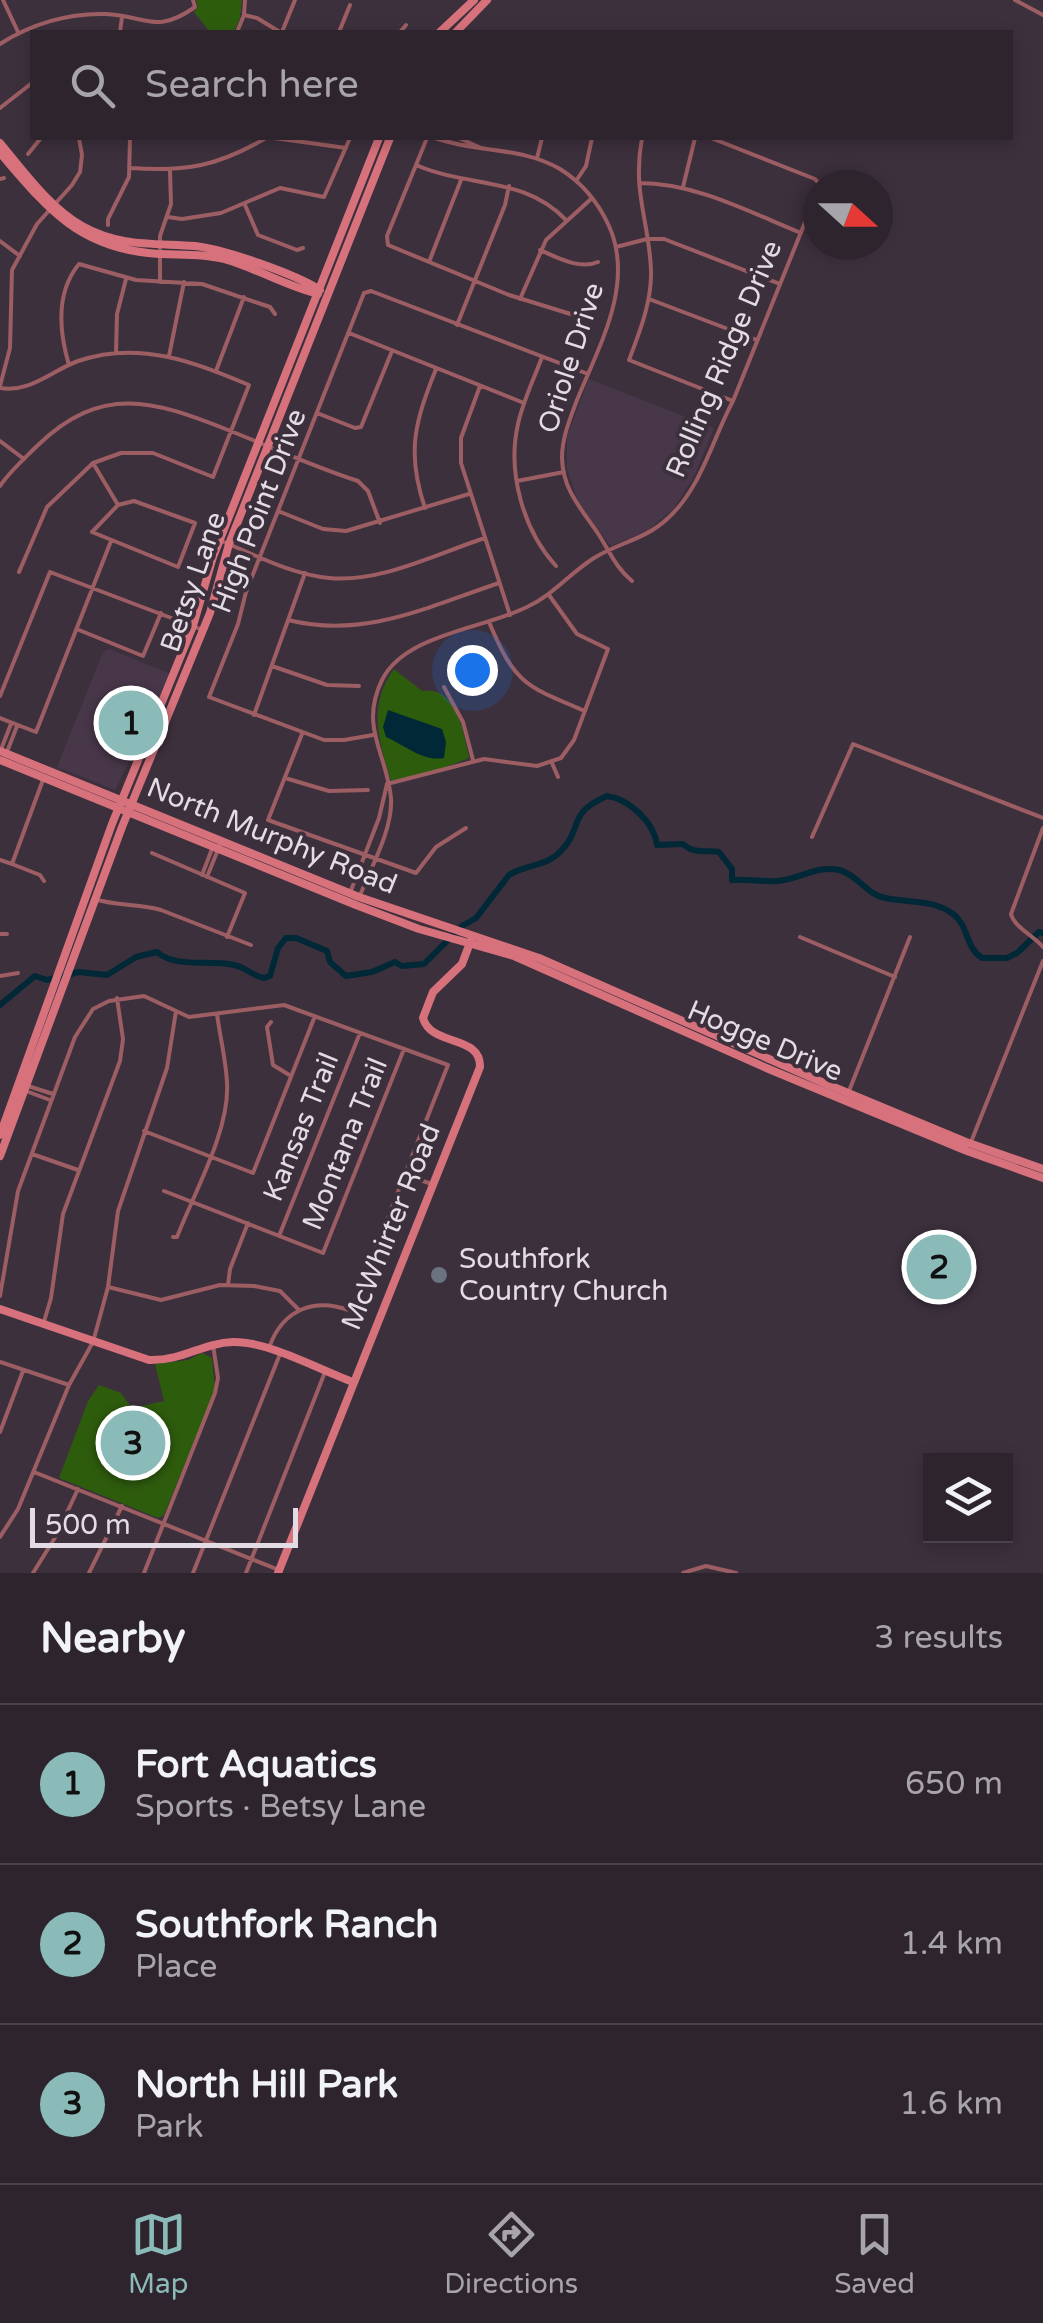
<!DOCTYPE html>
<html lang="en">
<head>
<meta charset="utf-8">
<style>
	:root { --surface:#2d242e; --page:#39303a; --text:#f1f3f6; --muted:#a7a4aa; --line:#48414a; --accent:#8bbbb9 }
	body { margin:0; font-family:"Varela Round",sans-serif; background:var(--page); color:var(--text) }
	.controls { position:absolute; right:30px; bottom:30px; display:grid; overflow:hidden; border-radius:0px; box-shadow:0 5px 15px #0003 }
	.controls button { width:90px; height:90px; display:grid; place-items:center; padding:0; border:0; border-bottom:2px solid var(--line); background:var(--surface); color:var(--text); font:50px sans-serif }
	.compass { position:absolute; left:803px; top:170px; width:90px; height:90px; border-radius:50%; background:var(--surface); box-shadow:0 5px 15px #0003; rotate:111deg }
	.scale { position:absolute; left:30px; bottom:25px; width:268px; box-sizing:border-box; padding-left:10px; border:5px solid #e4dce4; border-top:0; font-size:28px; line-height:35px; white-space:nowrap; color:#e4dce4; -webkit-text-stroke:8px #3c303d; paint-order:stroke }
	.you { position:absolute; left:472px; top:670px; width:35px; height:35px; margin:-25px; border:8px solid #fff; border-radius:50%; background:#1a73e8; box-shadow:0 0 0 15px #1a73e833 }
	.badge { display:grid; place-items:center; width:65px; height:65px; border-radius:50%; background:var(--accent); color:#111; font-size:32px; font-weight:700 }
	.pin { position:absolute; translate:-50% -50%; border:5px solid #fff; box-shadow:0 2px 10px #0006 }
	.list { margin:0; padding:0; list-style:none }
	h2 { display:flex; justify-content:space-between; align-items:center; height:130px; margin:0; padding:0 40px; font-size:42px }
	h2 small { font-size:32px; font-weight:400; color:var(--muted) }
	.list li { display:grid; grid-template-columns:65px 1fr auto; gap:30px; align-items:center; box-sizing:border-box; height:160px; padding:0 40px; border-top:2px solid var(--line) }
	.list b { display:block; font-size:38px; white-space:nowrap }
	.list p { margin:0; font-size:32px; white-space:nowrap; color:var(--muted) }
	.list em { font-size:32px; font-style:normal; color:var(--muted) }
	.icon { flex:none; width:55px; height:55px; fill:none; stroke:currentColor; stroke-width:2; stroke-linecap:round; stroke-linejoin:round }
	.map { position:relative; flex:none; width:1043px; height:1573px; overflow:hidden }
	.search { position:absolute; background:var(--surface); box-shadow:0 5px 15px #0003; left:30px; right:30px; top:30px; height:110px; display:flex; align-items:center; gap:25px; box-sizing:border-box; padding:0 35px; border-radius:0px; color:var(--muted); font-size:38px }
	.sheet { height:610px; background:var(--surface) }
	nav { display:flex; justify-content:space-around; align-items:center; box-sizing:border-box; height:140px; border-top:2px solid var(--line); background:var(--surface); font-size:28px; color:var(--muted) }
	nav a { display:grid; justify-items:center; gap:5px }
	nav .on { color:var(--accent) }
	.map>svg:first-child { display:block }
	.built { fill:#483749 }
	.green { fill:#2e5c0d }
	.water { fill:#012837 }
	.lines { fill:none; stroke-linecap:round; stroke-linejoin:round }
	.river { stroke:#012837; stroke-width:6 }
	.street { stroke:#9d5e63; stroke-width:4 }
	.secondary { stroke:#d7727c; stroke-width:8 }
	.worship-dot { fill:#6b7280; stroke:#3c303d; stroke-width:4 }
	.labels { text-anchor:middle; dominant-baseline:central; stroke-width:8; stroke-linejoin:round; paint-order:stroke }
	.street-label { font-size:28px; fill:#e4dce4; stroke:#3c303d }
	.poi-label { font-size:28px; fill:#e4dce4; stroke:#3c303d; text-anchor:start }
</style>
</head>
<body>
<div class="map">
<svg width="1043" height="1573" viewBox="0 0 1043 1573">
	<rect width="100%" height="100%" fill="#3c303d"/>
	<path class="built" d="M589,379L714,428L694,477L674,508L647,531L611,546L580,507L567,469V436Z
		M109,649L171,674L115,790L57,767L103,652Z"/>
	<path class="green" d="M196,0H242L240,18L234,32H210L194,12L198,7Z
		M394,669L422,691C456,686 463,729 469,758L431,773L391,781C379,741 367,706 394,669Z
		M202,1353L212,1358L215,1390L164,1515L158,1518L59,1478L88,1401L99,1385L121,1393L132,1408L164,1401L155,1364L188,1360Z"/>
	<path class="water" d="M388,710L442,729L446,742L444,758C423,762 405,745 386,737L383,727Z"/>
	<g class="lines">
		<path class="river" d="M0,1005L35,976L47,980L79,972L107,975L136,957L157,952C177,969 209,959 234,965C246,967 252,976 264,978L270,976L278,948L286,938H296L327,951L330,962L346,976L372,972L395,962L402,966L424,964L462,926L476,918L509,875C526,864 546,867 561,851C584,827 566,814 607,796C629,799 654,822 657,845L683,844C693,854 707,850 719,852L732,869V880C748,879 764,882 778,881C800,879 817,865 839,870C857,874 867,895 885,898C909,903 933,899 953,914C969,926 965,947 982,958H1007L1017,953L1039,932L1043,933"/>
		<path class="street" d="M3,0L18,32
			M1015,0L1043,15
			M244,15L257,18L280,32
			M120,32L122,17
			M237,32L244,15L245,0
			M282,32L295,0
			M339,32L350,5
			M400,32L406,25
			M0,44C31,24 68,13 105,14C148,16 155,35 195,7L193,0
			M0,108L32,83
			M274,138L346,148
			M427,138L387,236L388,245L509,295L590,320
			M435,138C476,153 521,146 560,169C581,182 598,202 609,226C635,284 599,346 577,400C570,419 562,437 562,458C563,490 580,507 597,532C609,550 615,567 632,581
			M459,138L481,148
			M642,138C632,192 649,220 651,270C652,301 640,331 629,360L733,401
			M711,138L815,179L820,185
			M28,154L41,138
			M537,158L542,138
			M416,165C469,188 524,176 566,220
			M131,168C186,172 218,166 266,138
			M0,179L4,178
			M576,181L586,166L592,138
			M639,183C696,183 749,212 801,233
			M683,187L695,138
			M245,205L258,235L297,250L303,248
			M168,217L182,219L221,213L280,188L324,197L350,138
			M108,225V219L129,177L130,138
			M0,241L20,256
			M616,247L647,239H664L780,284
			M540,250C558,258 580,270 598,262
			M429,262L461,180
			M160,282V236L171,204L170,171
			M520,299L546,240L591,199
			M649,299L757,340
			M457,325L505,205L509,186
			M349,333L524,403
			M116,353L117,314L126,279
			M169,356L184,282
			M542,357C534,379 523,401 518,424C507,472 523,530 556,566
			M69,365C59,331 55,293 79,264L136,280L202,284L270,307L275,314
			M216,371L244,297
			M0,386L10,348L12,270L37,224L72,185L80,172L82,155L79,138
			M480,386L461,438V463L510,615
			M0,388C30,393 51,371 78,361C139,340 194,362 249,385L213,477L153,453H121L93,463L47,507L19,572
			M317,413L355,428L361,427L392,351
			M0,441L24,459
			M93,463L118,505
			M517,481L564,472
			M0,486C10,471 24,459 37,446C101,384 153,400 228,430C271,447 314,467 358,481L368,491L380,523
			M134,501L195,523L178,567L92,532L118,505Z
			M425,508C406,452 415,422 436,369
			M278,511L323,529L346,531L469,494
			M219,540C253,554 292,575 329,578C381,583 436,554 485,538
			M288,620C365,639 427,607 499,583
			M489,622C515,684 525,686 585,711
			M79,630L143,656L161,613
			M272,666L327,685L359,686
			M444,687L463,722L473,760
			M0,696L50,572L203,630
			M254,715L305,573
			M0,718L36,732L111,541
			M302,734L268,820L416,873L436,847L466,828
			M373,735L344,740H324L209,697L238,624L246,592L364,293L371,291L588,374
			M0,752L11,724
			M7,752L17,726
			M552,763L558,777
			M285,778L329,791L368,790
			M387,784L484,759L537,766L561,758L574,740L608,649L577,634L549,595
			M1043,828L1011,914C1014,927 1034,936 1043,947
			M812,837L853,744L1043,818
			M152,853L245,893L227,937
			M0,860L12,864L44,777
			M12,864L40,875L44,881
			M202,875L212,849
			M207,877L221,842
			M350,893L379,818L387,784
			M359,898C370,869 393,830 391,798C387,754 359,727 382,680C405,634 483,629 527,607C553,595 570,573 594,558C618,543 646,539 667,519C701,489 712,440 733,401L818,190
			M94,899C117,906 139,904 161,910L251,945
			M0,934H7
			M800,937L895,977
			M0,976L18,973
			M271,1022L267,1027L273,1065L291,1076
			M28,1086L53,1094
			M26,1091L50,1100
			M849,1091L910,937
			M144,1131L253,1173L315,1016
			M971,1142L1043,961
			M32,1154L78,1170
			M405,1175L432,1184
			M164,1191L323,1253L404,1049
			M279,1236L360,1033
			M173,1237H177C194,1193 230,1130 227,1083C226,1060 220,1037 217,1014
			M228,1285L230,1269L248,1223
			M108,1287L161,1300L220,1285L254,1286L280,1291L299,1310
			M0,1296L18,1191L75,1037L93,1009L109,1001L144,996L189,1017L284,1005L448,1065L351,1311C315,1297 284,1309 270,1345
			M43,1325L51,1298L63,1214L120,1061L123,1039L117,998
			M0,1362L69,1385
			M0,1432L23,1371
			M34,1472L279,1570
			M0,1537L18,1509L69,1385L93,1342L108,1287L118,1211L167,1068L176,1011
			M33,1573L56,1536L78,1489
			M89,1573L122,1506
			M144,1573L215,1393L218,1378L213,1345
			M193,1573L280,1354
			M246,1573L325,1372
			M683,1573L706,1566L736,1573"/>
		<path class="secondary" d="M440,32L474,0
			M456,32L487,0
			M0,143C24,172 49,207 82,226C119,247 154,243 195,246C224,249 295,274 320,290
			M0,153C45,205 75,245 148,253C173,256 198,252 224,259C256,268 286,286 318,294
			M0,751L359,897L539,958L824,1083L966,1142L1043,1169
			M0,760L356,905L419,929L514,956L771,1070L967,1151L1043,1178
			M0,1135L112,824L193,626L213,557L379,138
			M0,1156L122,827L210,613L229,544L390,138
			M0,1309L149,1360C183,1361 202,1343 233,1342C268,1341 320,1370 353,1382
			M278,1573L480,1067C481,1034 431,1047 423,1018L433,992L462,964L471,940"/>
	</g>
	<circle class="worship-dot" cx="439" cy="1275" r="10"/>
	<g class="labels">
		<g class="street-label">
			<text transform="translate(571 358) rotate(-72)">Oriole Drive</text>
			<text transform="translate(724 359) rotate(-67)">Rolling Ridge Drive</text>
			<text transform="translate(259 511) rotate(-69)">High Point Drive</text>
			<text transform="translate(193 582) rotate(-71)">Betsy Lane</text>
			<text transform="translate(272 836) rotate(22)">North Murphy Road</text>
			<text transform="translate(765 1041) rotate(23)">Hogge Drive</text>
			<text transform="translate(301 1127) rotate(-68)">Kansas Trail</text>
			<text transform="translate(345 1144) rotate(-68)">Montana Trail</text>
			<text transform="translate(391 1227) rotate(-68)">McWhirter Road</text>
		</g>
		<g class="poi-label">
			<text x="459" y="1259">Southfork<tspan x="459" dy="32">Country Church</tspan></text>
		</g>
	</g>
</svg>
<div class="controls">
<button><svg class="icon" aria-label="layers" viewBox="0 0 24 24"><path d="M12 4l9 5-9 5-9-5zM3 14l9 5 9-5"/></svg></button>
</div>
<svg class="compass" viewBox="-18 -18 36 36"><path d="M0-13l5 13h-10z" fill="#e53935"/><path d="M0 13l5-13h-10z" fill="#a7a4aa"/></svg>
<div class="scale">500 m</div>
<div class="you"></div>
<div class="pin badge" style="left:131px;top:723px">1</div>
<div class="pin badge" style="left:939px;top:1267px">2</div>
<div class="pin badge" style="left:133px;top:1443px">3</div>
<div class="search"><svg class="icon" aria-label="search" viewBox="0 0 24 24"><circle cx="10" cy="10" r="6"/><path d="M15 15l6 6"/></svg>Search here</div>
</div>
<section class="sheet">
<h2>Nearby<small>3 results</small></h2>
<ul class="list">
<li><span class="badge">1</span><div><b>Fort Aquatics</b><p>Sports · Betsy Lane</p></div><em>650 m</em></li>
<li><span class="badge">2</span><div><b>Southfork Ranch</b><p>Place</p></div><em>1.4 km</em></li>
<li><span class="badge">3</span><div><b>North Hill Park</b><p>Park</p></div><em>1.6 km</em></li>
</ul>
</section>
<nav>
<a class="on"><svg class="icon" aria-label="map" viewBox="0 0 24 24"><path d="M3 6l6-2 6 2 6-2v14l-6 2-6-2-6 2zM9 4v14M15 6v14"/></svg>Map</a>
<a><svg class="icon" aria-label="directions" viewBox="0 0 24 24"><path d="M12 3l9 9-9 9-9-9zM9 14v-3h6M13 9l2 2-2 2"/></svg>Directions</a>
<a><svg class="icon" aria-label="saved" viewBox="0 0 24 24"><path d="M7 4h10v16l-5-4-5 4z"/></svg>Saved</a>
</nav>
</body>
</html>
